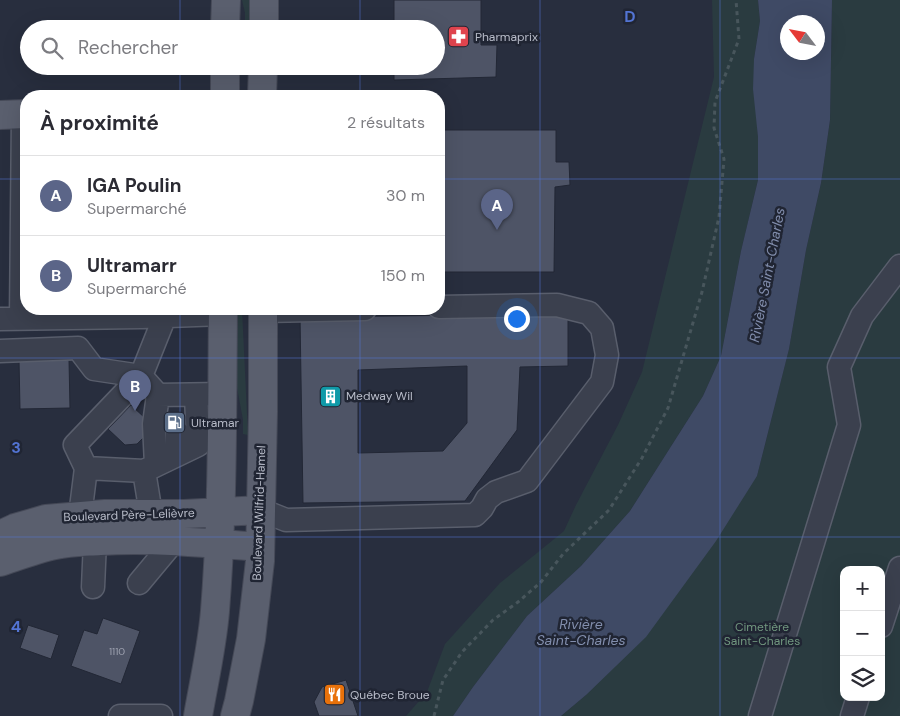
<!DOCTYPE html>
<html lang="fr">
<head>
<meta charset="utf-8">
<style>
	:root { --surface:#fff; --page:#f7f7f7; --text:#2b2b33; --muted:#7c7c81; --line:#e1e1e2; --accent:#5b6588 }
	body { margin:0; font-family:"DM Sans",sans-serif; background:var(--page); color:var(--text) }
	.controls { position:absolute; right:15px; bottom:15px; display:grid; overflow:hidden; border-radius:10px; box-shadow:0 5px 20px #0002 }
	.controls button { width:45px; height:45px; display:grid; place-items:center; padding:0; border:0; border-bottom:1px solid var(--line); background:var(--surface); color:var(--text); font:25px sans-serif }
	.compass { position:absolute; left:780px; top:15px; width:45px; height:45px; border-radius:50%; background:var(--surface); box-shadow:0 5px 20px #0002; rotate:302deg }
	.you { position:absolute; left:516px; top:318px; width:18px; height:18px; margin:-12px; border:4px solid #fff; border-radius:50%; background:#1a73e8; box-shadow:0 0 0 8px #1a73e833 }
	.badge { display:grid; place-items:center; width:32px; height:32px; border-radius:50%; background:var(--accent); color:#fff; font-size:16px; font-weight:700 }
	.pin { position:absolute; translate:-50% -41px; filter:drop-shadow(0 1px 2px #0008) }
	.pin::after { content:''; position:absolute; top:26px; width:18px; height:15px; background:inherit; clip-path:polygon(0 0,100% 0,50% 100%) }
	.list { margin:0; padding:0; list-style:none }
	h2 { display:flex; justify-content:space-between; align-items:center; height:65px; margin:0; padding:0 20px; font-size:21px }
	h2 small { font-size:16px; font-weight:400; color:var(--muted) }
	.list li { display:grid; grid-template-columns:32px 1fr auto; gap:15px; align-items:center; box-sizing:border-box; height:80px; padding:0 20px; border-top:1px solid var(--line) }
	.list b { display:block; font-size:19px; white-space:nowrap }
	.list p { margin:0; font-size:16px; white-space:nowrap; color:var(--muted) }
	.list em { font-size:16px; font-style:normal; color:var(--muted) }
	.icon { flex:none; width:28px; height:28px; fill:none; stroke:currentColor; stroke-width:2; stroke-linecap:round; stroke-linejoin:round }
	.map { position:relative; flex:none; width:900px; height:716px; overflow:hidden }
	.search { position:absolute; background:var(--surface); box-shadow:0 5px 20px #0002; left:20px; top:20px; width:425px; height:55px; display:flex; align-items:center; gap:12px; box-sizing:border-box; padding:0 18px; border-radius:28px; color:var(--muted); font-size:19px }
	.panel { position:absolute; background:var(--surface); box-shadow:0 5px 20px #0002; left:20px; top:90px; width:425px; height:225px; border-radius:20px }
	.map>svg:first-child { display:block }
	.green { fill:#2a3b40; fill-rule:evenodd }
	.water { fill:#3f4a65; fill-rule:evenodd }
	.building { fill:#4e5466; stroke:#222735; fill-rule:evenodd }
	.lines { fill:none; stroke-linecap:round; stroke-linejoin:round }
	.minor-tunnel { stroke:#3e4353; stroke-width:22; stroke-dasharray:22 11; stroke-linecap:butt }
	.minor-casing { stroke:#595e6c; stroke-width:25 }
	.major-casing { stroke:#454957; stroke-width:30 }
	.path { stroke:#48565c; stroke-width:3; stroke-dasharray:4 4; stroke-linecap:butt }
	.minor { stroke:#3b404e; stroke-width:22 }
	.major { stroke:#5a5f6e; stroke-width:28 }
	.grid { fill:none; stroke:#5374d3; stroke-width:1; stroke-opacity:0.55 }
	.labels { text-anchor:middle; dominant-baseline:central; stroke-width:5; stroke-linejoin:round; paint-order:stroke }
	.number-label { font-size:10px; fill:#9ea2b0 }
	.poi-label { font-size:12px; fill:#b8bcc9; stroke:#202533; text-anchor:start }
	.street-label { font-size:12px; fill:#b8bcc9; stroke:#202533 }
	.park-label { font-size:12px; fill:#71977f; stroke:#202533 }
	.water-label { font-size:14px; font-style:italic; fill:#828ead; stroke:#202533 }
	.grid-label { font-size:16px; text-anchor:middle; font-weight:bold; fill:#5374d3; stroke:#202533; stroke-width:5; stroke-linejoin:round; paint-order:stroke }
</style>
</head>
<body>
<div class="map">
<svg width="900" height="716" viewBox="0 0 900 716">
	<rect width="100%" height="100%" fill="#282e3e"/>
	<path class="green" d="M242,0H250V29H245V13Z
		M712,0H758L760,21L754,59L758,137V180L741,251L721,356L703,396L630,511L581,566L527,616L473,687L453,716H406L427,692L445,644L500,583L564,531L576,505L618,425L642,372L714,77Z
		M832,0H900V716H561L586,695L757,476L789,349L806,250L821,183L830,120ZM844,570H881V697H844Z
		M236,309H242L248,435L243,434V420L236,382Z"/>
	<path class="water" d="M758,0H832L830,120L821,183L806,250L789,349L757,476L716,541L646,637L586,695L561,716H453L473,687L527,616L581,566L630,511L703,396L721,356L741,251L758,180V137L753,89L754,59L760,21ZM788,22H818V52H788Z"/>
	<path class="building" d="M394,0H481V45H497L496,77L394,80V66H436V29H394Z
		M118,21L141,22L140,29H117Z
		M439,130H556V162H569L570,185L555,187L554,272H439Z
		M568,314V366L520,367L517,430L465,501L303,503L300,317ZM467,366V423L443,451L358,453V370Z
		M69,360L70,408L20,409L19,361Z
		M131,405L146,419L147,434L137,444L125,445L108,429Z
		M193,413L194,431L158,433L157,415Z
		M103,618L140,631L121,684L71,666L84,630L97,634Z
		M28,625L59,635L51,659L20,648Z
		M346,680L358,716H319L314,702L322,687Z"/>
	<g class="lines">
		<path class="minor-tunnel" d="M176,414L177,432"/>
		<defs>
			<path id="minor" d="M263,311L365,309
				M165,316L141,376L158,395L222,394
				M21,318L23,114
				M0,319L141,317L223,314
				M0,351L78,348L94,369L141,376
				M177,432V455
				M156,465L154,424L158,395
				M86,468L75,445L141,376
				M261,510L286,520L475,515L482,508L487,499L496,492L527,481L602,382L607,355L602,328L589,313L557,305L439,307
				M151,514L144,471L198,445L196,395
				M80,516L86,468L144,471
				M139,583L174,541
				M93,587L95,541
				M881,626L900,568
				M120,716H161
				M760,716L849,425L839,367L862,316L900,266
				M852,716L858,697"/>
			<path id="major" d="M225,29L226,0
				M264,29V0
				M225,96V66
				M262,96L263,66
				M0,115L26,114
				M0,535L15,528L46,519L105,514H184L261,510
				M0,562C18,556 36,549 55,545C70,542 85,542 100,541C154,538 207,543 260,547
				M198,716C204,681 212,647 215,611C223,511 222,410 223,309
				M235,716L239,701L251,639L260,561L263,411V309"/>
		</defs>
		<use href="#minor" class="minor-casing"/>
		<use href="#major" class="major-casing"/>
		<path class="path" d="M434,716L443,680L462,652L493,620L518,602L541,582L563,554L609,510L642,458L668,408L702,292L719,217L724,159L714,128L715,102L739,39L736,0"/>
		<use href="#minor" class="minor"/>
		<use href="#major" class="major"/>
	</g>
	<path class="grid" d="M180,0V29M360,0V29M540,0V716M720,0V716M180,66V96M360,66V96M0,179H26M439,179H900M180,309V716M360,309V716M0,358H900M0,537H900"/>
	<defs>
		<symbol id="pharmacy-square" viewBox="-11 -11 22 22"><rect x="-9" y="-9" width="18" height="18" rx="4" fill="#e0444e" stroke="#202533"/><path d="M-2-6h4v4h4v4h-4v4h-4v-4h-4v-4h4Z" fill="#fff"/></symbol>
		<symbol id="building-square" viewBox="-11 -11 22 22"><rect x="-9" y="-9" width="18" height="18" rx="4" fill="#0f9aa8" stroke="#202533"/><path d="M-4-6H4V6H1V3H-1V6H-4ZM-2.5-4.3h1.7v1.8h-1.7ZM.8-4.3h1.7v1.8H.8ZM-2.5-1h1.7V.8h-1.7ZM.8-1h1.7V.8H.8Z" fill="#fff"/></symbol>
		<symbol id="fuel-square" viewBox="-11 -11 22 22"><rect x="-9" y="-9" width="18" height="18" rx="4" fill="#5c6f8a" stroke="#202533"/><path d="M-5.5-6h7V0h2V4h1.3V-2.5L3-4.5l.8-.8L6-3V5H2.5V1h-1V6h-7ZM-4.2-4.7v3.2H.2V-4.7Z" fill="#fff"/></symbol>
		<symbol id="restaurant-square" viewBox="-11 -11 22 22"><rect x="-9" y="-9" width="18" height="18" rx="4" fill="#e8710a" stroke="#202533"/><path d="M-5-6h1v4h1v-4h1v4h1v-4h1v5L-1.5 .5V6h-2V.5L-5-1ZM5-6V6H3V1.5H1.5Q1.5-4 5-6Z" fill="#fff"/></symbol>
	</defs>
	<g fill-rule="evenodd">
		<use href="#pharmacy-square" x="446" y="24" width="25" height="25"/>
		<use href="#building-square" x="318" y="384" width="25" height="25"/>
		<use href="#fuel-square" x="162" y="410" width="25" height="25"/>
		<use href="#restaurant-square" x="322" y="682" width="25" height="25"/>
	</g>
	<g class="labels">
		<g class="number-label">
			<text x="117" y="651">1110</text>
		</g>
		<g class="poi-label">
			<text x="475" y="37">Pharmaprix</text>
			<text x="346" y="396">Medway Wil</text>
			<text x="191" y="423">Ultramar</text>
			<text x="350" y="695">Québec Broue</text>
		</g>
		<g class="street-label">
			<text transform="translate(259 513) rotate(-88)">Boulevard Wilfrid-Hamel</text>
			<text transform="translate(129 515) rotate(-2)">Boulevard Père-Lelièvre</text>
		</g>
		<g class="park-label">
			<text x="762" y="627">Cimetière<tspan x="762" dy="14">Saint-Charles</tspan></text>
		</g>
		<g class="water-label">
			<text transform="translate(767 275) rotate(-79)">Rivière Saint-Charles</text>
			<text x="581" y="624">Rivière<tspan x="581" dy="16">Saint-Charles</tspan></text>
		</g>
	</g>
	<g class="grid-label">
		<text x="630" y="22">D</text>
		<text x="16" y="453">3</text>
		<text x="16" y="632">4</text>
	</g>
</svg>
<div class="controls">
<button>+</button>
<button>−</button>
<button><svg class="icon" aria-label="layers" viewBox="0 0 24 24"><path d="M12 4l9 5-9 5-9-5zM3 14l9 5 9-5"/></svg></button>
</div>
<svg class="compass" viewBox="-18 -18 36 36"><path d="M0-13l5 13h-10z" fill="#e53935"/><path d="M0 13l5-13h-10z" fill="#7c7c81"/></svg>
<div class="you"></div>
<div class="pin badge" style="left:497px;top:230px">A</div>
<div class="pin badge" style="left:135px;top:411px">B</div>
<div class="search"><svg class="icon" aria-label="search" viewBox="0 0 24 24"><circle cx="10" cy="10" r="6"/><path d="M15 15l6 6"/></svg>Rechercher</div>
<section class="panel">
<h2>À proximité<small>2 résultats</small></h2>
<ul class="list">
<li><span class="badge">A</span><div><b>IGA Poulin</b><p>Supermarché</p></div><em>30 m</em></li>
<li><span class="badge">B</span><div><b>Ultramarr</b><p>Supermarché</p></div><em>150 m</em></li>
</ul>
</section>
</div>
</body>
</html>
